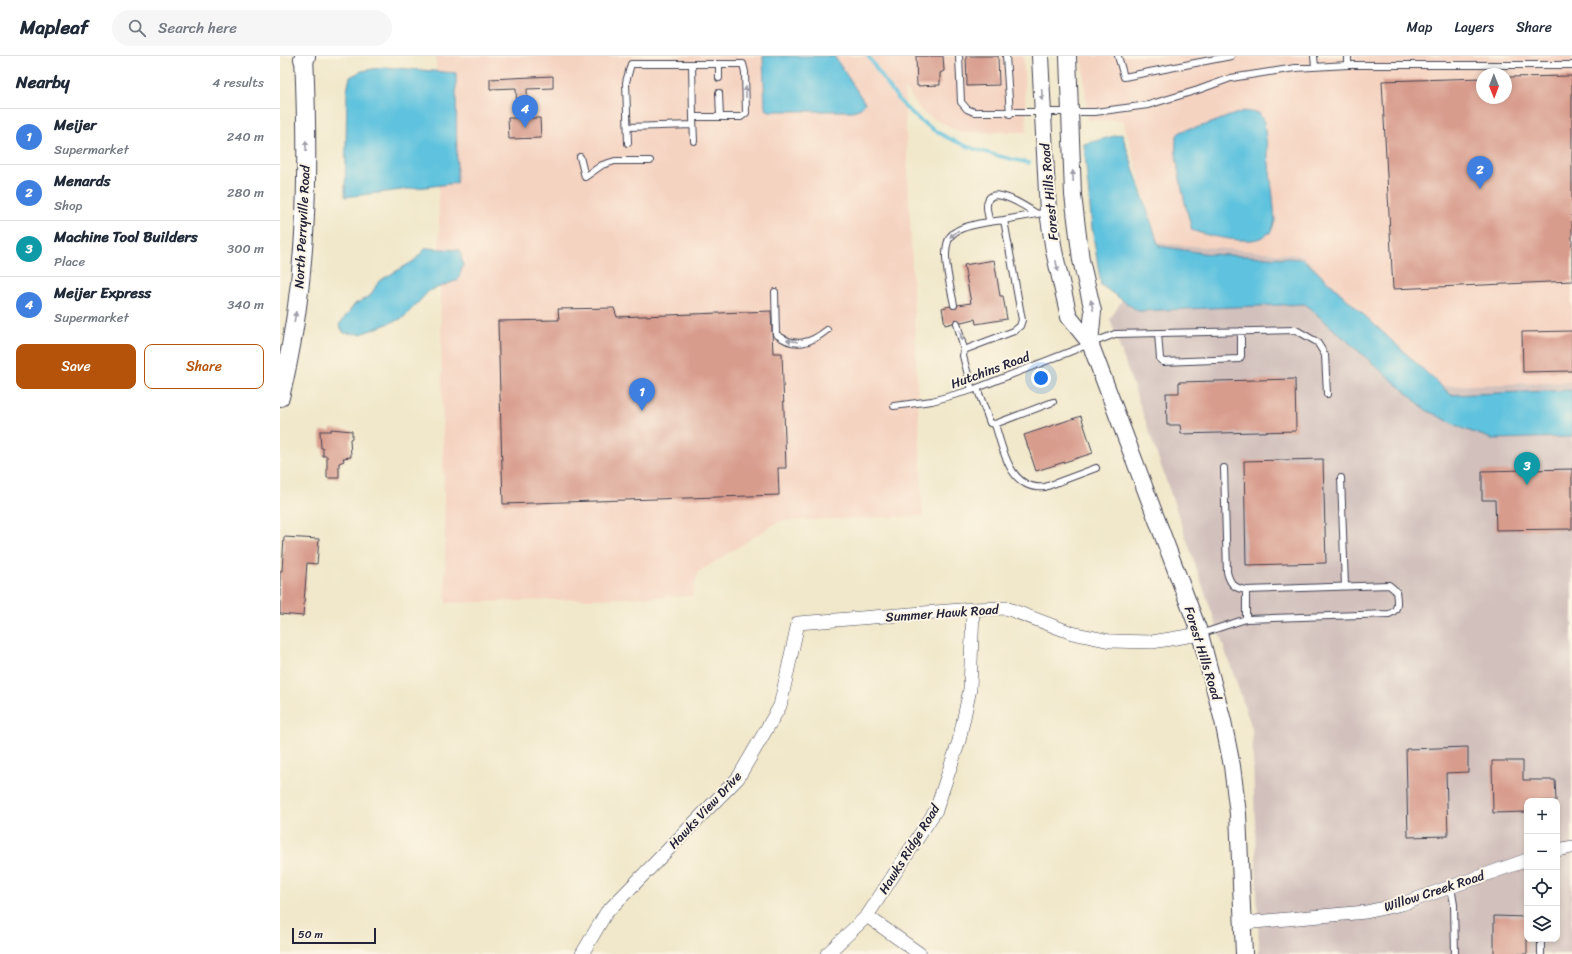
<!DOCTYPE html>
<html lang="en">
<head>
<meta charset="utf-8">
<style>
	:root { --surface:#fff; --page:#f6f6f7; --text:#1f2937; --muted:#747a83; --line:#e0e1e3; --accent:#b45309 }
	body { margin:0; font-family:Sriracha,sans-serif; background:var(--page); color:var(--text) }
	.controls { position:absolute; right:12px; bottom:12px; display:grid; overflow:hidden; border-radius:8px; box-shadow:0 2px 6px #0003 }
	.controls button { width:36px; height:36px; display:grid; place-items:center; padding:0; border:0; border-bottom:1px solid var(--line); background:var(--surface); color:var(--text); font:20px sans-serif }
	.compass { position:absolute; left:1196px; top:12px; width:36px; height:36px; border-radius:50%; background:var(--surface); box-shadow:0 2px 6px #0003; rotate:179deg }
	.scale { position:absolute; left:12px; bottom:10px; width:84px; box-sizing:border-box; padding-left:4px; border:2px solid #22223b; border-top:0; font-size:11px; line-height:14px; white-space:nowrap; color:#22223b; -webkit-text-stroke:3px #fcf5e5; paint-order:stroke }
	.you { position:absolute; left:761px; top:322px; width:14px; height:14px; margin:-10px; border:3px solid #fff; border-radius:50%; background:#1a73e8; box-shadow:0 0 0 6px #1a73e833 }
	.badge { display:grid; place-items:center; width:26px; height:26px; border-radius:50%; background:var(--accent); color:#fff; font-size:13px; font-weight:700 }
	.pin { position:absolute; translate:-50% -33px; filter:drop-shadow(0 1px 2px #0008) }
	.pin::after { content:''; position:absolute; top:21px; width:14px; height:12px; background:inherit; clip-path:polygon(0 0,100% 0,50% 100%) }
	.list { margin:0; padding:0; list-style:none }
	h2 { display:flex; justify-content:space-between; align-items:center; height:52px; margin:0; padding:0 16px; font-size:17px }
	h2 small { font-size:13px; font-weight:400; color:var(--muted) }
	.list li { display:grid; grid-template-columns:26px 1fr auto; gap:12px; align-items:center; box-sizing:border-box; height:56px; padding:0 16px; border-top:1px solid var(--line) }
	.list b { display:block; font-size:15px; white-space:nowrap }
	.list p { margin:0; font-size:13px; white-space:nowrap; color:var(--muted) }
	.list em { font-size:13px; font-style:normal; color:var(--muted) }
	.actions { display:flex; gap:8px; padding:12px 16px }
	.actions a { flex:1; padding:9px 0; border:1px solid var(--accent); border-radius:8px; text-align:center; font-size:14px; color:var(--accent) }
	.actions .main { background:var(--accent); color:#fff }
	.icon { flex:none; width:22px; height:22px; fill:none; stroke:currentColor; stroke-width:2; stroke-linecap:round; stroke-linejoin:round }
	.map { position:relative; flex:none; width:1292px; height:898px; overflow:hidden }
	header { display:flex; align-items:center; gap:24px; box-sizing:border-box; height:56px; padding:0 20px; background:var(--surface); border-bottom:1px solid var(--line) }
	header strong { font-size:19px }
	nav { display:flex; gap:22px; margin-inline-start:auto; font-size:14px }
	.search { width:280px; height:36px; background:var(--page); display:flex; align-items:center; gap:10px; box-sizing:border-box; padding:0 14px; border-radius:22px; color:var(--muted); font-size:15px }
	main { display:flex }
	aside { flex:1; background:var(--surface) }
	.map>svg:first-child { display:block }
	.built { fill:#f5d3c1; fill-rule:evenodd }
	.industrial { fill:#d1c0bc; fill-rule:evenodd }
	.water { fill:#5fc2de; stroke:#40728c }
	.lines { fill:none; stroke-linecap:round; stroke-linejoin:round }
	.stream { stroke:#5fc2de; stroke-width:3.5 }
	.building { fill:#d89c8d }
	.service-casing { stroke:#414051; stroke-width:8 }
	.minor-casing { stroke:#414051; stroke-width:14 }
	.tertiary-casing { stroke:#414051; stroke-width:18 }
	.secondary-casing { stroke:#414051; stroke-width:20 }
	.primary-casing { stroke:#414051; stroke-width:22 }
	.service { stroke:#fff; stroke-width:6 }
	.minor { stroke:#fff; stroke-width:13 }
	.tertiary { stroke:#fff; stroke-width:16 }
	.secondary { stroke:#fff; stroke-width:18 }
	.primary { stroke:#fff; stroke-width:20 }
	.oneway { fill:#9c9ca7 }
	.labels { text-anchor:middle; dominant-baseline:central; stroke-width:4; stroke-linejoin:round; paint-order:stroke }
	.street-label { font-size:13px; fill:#22223b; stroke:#fcf5e5 }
</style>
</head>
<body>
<header>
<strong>Mapleaf</strong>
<div class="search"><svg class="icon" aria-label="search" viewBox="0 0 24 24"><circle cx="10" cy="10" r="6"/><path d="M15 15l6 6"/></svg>Search here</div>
<nav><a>Map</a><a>Layers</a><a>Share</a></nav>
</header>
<main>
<aside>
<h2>Nearby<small>4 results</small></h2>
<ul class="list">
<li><span class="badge" style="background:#3f7fe0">1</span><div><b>Meijer</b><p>Supermarket</p></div><em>240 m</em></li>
<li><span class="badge" style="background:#3f7fe0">2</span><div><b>Menards</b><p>Shop</p></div><em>280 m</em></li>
<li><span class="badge" style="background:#0f9aa8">3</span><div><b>Machine Tool Builders</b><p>Place</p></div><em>300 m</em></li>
<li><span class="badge" style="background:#3f7fe0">4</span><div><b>Meijer Express</b><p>Supermarket</p></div><em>340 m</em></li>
</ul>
<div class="actions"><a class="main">Save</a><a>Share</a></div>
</aside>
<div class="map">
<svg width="1292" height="898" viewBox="0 0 1292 898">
	<rect width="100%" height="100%" fill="#fcf5e5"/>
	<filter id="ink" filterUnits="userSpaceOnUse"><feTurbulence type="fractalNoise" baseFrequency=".025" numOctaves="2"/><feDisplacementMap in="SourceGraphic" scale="8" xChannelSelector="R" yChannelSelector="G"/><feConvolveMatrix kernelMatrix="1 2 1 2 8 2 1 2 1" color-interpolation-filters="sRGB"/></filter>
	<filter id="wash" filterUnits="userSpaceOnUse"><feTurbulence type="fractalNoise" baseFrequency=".012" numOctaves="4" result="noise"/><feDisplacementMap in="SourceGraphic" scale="16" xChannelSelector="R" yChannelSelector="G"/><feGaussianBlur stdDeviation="0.9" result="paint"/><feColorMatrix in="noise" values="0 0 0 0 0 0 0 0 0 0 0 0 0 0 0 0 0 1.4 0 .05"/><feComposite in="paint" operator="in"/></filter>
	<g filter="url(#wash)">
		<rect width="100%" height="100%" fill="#f1e8cb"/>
		<path class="built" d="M156,0H743L747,76H681L643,57L624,31L643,460L500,465L418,516L412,540L166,547Z
			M802,0H1292V326L1159,330L1022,199L878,187L843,64H808ZM1202,18H1226V42H1202Z"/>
		<path class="industrial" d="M878,187L1022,199L1159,330L1292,326V898H979L972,672L830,263ZM1247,745H1277V883H1247Z"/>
		<path class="water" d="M483,0H554L585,47L581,52L573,55H490L485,53Z
			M104,11L176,17L177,127L65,141L67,35L70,21L82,15Z
			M964,55L979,57L984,66L993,141L995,165L991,176C987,178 982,182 977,183C964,187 925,180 912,174C908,160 889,87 898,78C902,74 909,73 915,72C932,68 947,60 964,55Z
			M842,78L879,190L929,198L1023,203L1171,339L1292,334V381L1212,383L1184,373L1146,354L1025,248L858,255L821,229L812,172L804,88Z
			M146,192L180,194L183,210L178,224L149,235L123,262L81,278L64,277L59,269L75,248L90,240L99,225L134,205Z"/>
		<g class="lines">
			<path class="stream" d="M588,0C600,17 611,37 626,52C662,87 702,97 749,107"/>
		</g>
		<g id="blocks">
			<path class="building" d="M636,0H663L664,15L660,17V29L637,30Z
				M686,0H718L719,29L687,30Z
				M273,20V32L247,33L248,62H260L261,82L229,83L228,62H237L236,32L210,33V23Z
				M1292,20V225L1113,233L1102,25L1202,22V42H1226V21Z
				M714,204L720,240H723L727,263L696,268L695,263L681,266L676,263L673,267L665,269L662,252L670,250L674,253L678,249L691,247L684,209Z
				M334,252L337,261L491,255L493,297H502L506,412H498L499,439L223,448L218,265L279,264L278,253Z
				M1292,275V315L1243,316L1242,276Z
				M1015,323L1016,375L901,378L900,369H887L886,337H899V326Z
				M801,360L813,397L756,415L744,379Z
				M51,373L72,375V382L70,383L71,401L63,402L64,405L59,407V422H47V400H43V392H41L40,375H51Z
				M1043,403L1046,507L966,509L964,405Z
				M1292,413V473L1216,474L1215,444H1202V415Z
				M4,481L39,483L37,508L27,507L23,560L0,558V515H2Z
				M1188,691V716L1166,717L1168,780L1128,781L1126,693Z
				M1212,705H1243V724H1275L1276,745H1247V756L1213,757Z
				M1214,860L1247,861V898H1214Z"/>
		</g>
	</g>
	<g filter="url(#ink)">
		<use href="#blocks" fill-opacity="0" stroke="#414051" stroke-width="1"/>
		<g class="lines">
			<defs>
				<path id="service" d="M679,0L681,46L687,53L694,56H815L868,49L918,34L951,22L1015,12L1068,9H1292
					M726,0L730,58
					M838,0L844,21L951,0
					M1034,0L1035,11
					M1068,0V9
					M412,8L413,61
					M439,8V22
					M439,37L440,61
					M348,71L413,69
					M348,87L346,26L351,8H463L465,16L466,57L461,61H413L414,85
					M300,101L305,121L322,109L335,105H370
					M710,166C695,119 739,146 757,158
					M495,236L496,278C515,293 531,287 547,274
					M674,249C671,231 657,187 675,176C687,168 710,166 724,164
					M677,267L684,294
					M878,277L880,303L883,306L959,303L961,300V275
					M697,332L710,367L715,368L773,346
					M692,334L683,300L684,294L734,275L740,270L742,264L724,164L768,156
					M614,350L652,345L692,334L835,278L1016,274L1037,286L1045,299L1047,338
					M715,368C723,394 730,435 765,431L816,412
					M944,412L947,516C950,528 954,532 966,534V563
					M1061,422L1065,530
					M920,578L966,563L1109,558C1120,554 1117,545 1116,535L1109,529L966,534
					M1171,831L1174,849L1175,898
					M1261,898V883"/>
				<path id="minor" d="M1277,794L1292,791
					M587,860L640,898
					M963,867L1086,856L1122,848L1247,804
					M302,898L326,857L458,722L500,650L518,567L693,553L726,552L792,577L830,585L872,586L920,578
					M547,898L587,860L656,754L679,685L690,633L693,553"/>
				<path id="tertiary" d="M760,0L768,156L774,195L789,261L810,287L920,578L943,665L952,710L958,758L964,898
					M788,0L793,139L801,204L813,255L810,287"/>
				<path id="secondary" d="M0,341C28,230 29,114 24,0"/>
				<path id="primary" d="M24,3L25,0"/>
			</defs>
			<use href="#service" class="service-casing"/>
			<use href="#minor" class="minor-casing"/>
			<use href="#tertiary" class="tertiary-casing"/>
			<use href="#secondary" class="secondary-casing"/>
			<use href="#primary" class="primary-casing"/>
			<use href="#service" class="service"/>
			<use href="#minor" class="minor"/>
			<use href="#tertiary" class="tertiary"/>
			<use href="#secondary" class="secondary"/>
			<use href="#primary" class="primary"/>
		</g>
		<defs><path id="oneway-solid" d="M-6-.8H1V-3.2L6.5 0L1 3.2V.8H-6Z"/></defs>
		<g class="oneway">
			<use href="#oneway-solid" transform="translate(466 36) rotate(-91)"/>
			<use href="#oneway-solid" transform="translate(762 39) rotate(87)"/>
			<use href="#oneway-solid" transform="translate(26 90) rotate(-91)"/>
			<use href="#oneway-solid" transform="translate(793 120) rotate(-92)"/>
			<use href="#oneway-solid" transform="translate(674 178) rotate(141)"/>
			<use href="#oneway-solid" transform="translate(777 210) rotate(78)"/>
			<use href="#oneway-solid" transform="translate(812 249) rotate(-103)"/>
			<use href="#oneway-solid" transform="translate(15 261) rotate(-80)"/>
			<use href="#oneway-solid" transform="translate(681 280) rotate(74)"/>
			<use href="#oneway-solid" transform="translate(512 285) rotate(-170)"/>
		</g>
	</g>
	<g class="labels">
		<g class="street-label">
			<text transform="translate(769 136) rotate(-95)">Forest Hills Road</text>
			<text transform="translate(22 171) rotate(-87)">North Perryville Road</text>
			<text transform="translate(710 314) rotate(-20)">Hutchins Road</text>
			<text transform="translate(662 557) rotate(-4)">Summer Hawk Road</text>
			<text transform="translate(923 597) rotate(73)">Forest Hills Road</text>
			<text transform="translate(425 754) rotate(-47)">Hawks View Drive</text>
			<text transform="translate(629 793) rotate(-58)">Hawks Ridge Road</text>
			<text transform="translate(1154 835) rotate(-18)">Willow Creek Road</text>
		</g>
	</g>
</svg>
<div class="controls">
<button>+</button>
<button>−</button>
<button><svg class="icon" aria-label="locate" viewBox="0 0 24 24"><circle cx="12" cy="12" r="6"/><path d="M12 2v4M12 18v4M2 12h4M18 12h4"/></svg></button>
<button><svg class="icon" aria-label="layers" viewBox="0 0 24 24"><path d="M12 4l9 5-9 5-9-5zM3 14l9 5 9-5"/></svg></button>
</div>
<svg class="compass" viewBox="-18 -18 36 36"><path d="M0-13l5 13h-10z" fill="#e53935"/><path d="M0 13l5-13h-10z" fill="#747a83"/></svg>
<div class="scale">50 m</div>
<div class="you"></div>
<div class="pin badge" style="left:362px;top:355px;background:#3f7fe0">1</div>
<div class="pin badge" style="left:1200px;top:133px;background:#3f7fe0">2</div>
<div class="pin badge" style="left:1247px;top:429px;background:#0f9aa8">3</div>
<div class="pin badge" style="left:245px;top:72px;background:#3f7fe0">4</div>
</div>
</main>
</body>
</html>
